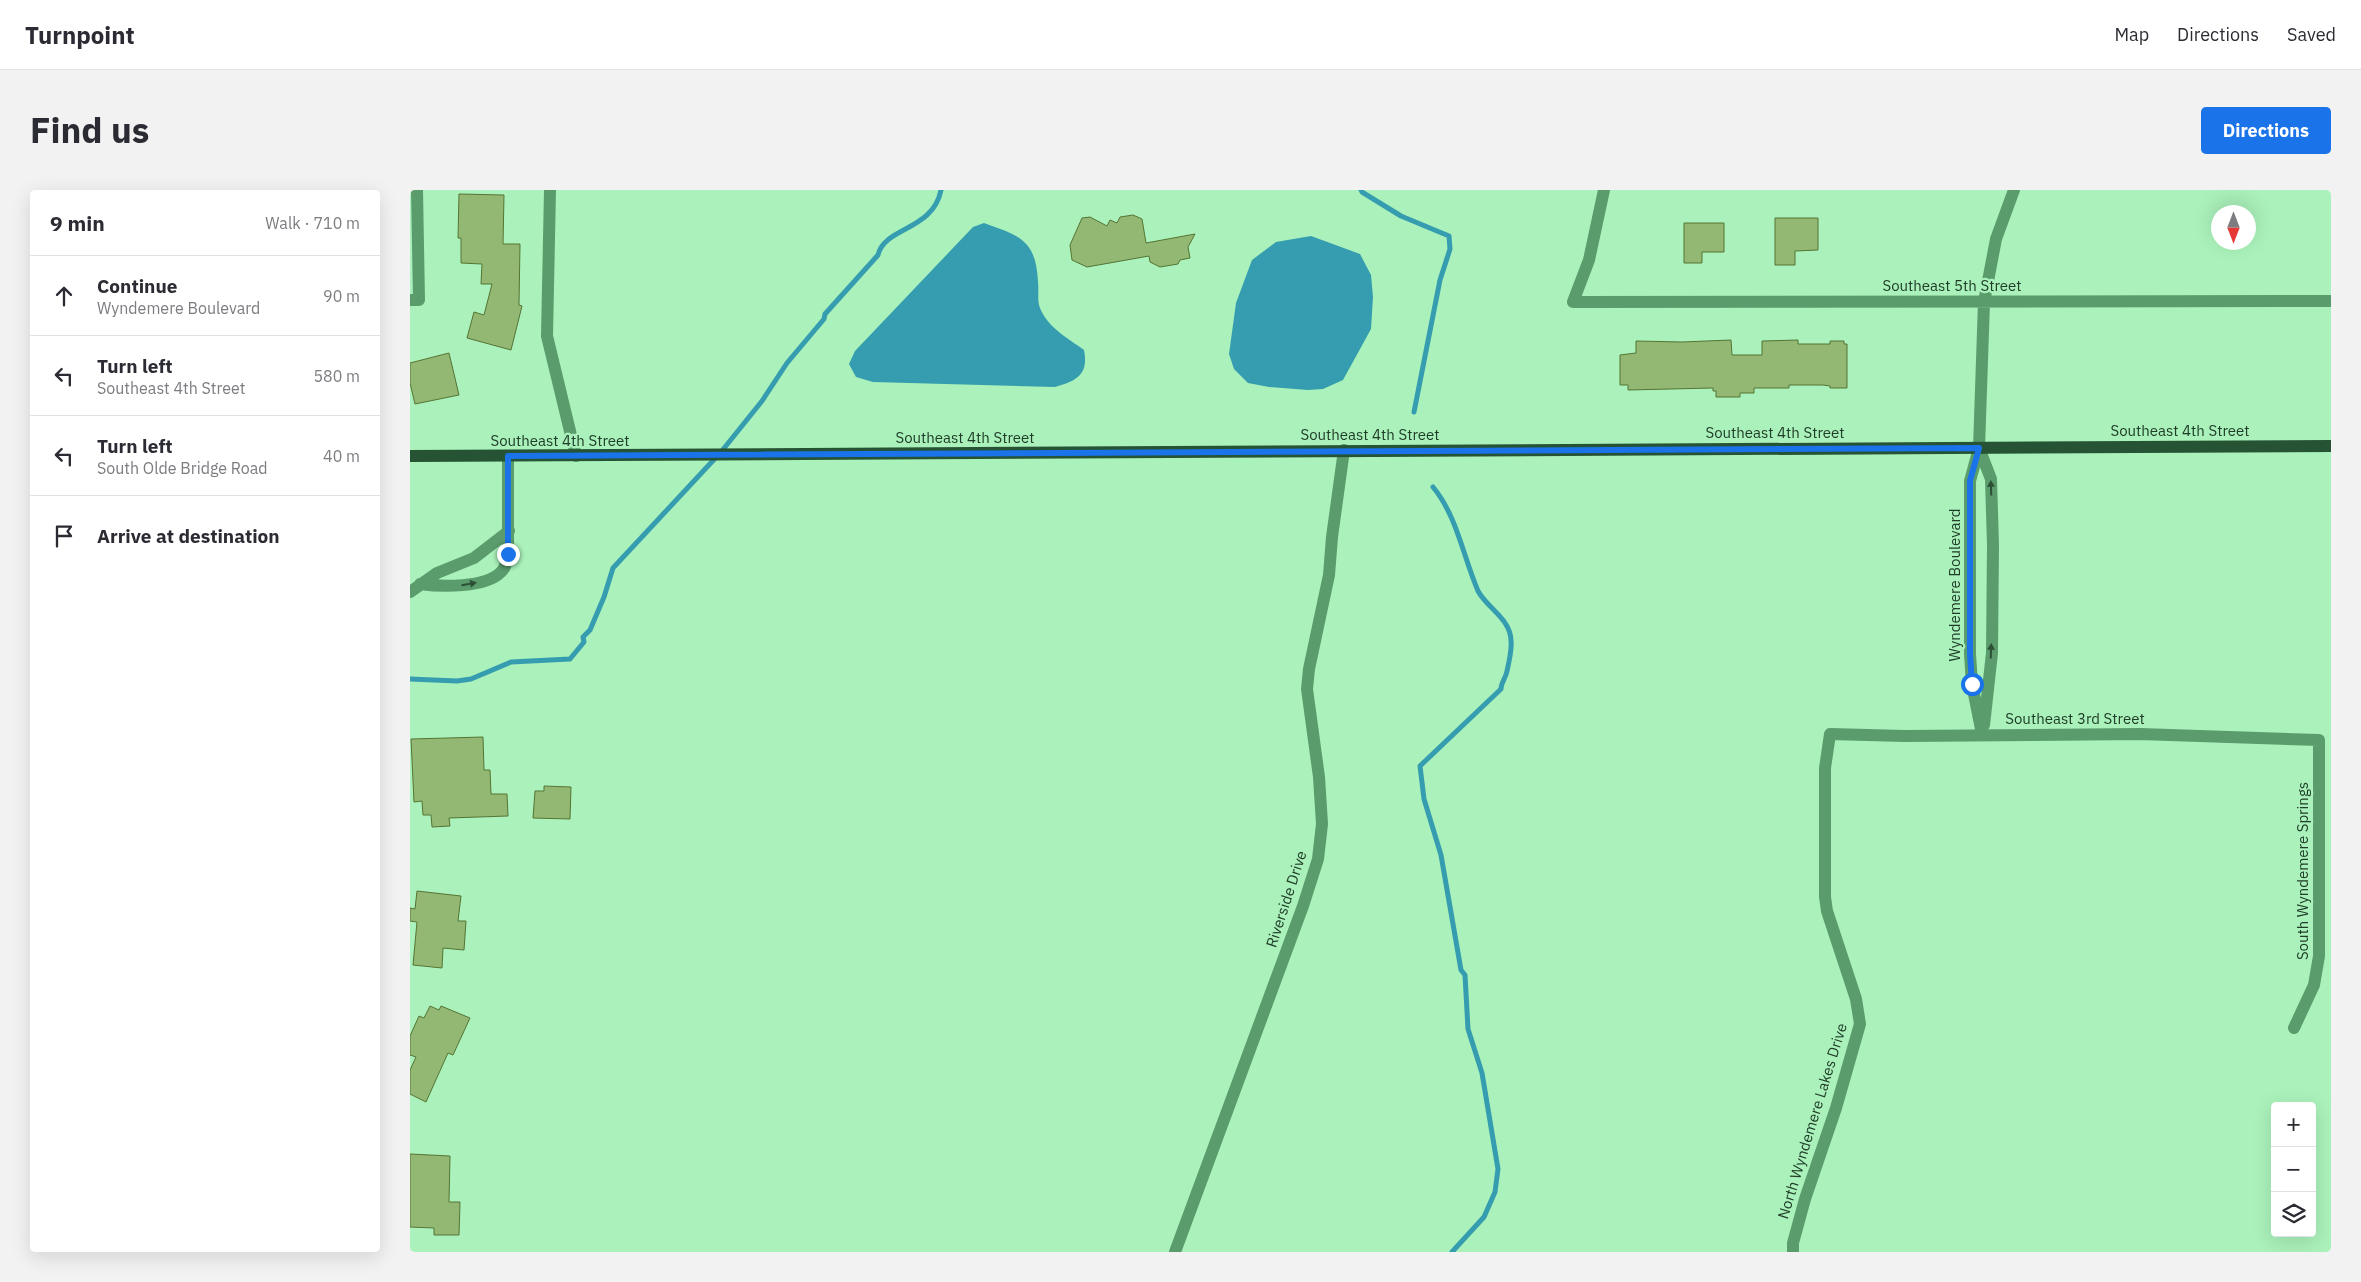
<!DOCTYPE html>
<html lang="en">
<head>
<meta charset="utf-8">
<style>
	:root { --surface:#fff; --page:#f2f2f3; --text:#2b2b33; --muted:#7c7c81; --line:#e1e1e2; --accent:#1a73e8 }
	body { margin:0; font-family:"IBM Plex Sans",sans-serif; background:var(--page); color:var(--text) }
	.controls { position:absolute; right:15px; bottom:15px; display:grid; overflow:hidden; border-radius:5px; box-shadow:0 5px 20px #0002 }
	.controls button { width:45px; height:45px; display:grid; place-items:center; padding:0; border:0; border-bottom:1px solid var(--line); background:var(--surface); color:var(--text); font:25px sans-serif }
	.compass { position:absolute; left:1801px; top:15px; width:45px; height:45px; border-radius:50%; background:var(--surface); box-shadow:0 5px 20px #0002; rotate:180deg }
	.stop { position:absolute; width:15px; height:15px; margin:-11px; border:4px solid #1a73e8; border-radius:50%; background:#fff }
	.stop.end { background:#1a73e8; border-color:#fff; box-shadow:0 1px 5px #0008 }
	.list { margin:0; padding:0; list-style:none }
	h2 { display:flex; justify-content:space-between; align-items:center; height:65px; margin:0; padding:0 20px; font-size:21px }
	h2 small { font-size:16px; font-weight:400; color:var(--muted) }
	.list li { display:grid; grid-template-columns:32px 1fr auto; gap:15px; align-items:center; box-sizing:border-box; height:80px; padding:0 20px; border-top:1px solid var(--line) }
	.list b { display:block; font-size:19px; white-space:nowrap }
	.list p { margin:0; font-size:16px; white-space:nowrap; color:var(--muted) }
	.list em { font-size:16px; font-style:normal; color:var(--muted) }
	.icon { flex:none; width:28px; height:28px; fill:none; stroke:currentColor; stroke-width:2; stroke-linecap:round; stroke-linejoin:round }
	.map { position:relative; flex:none; width:1921px; height:1062px; overflow:hidden; border-radius:5px }
	header { display:flex; align-items:center; gap:30px; box-sizing:border-box; height:70px; padding:0 25px; background:var(--surface); border-bottom:1px solid var(--line) }
	header strong { font-size:24px }
	nav { display:flex; gap:28px; margin-inline-start:auto; font-size:18px }
	.intro { display:flex; align-items:center; justify-content:space-between; box-sizing:border-box; height:120px; padding:0 30px }
	h1 { margin:0; font-size:35px }
	.button { padding:12px 22px; border-radius:5px; background:var(--accent); color:#fff; font-size:18px; font-weight:700 }
	main { display:flex; gap:30px; padding:0 30px }
	aside { flex:1; background:var(--surface); border-radius:5px; box-shadow:0 5px 20px #0002 }
	.map>svg:first-child { display:block }
	.water { fill:#359daf }
	.lines { fill:none; stroke-linecap:round; stroke-linejoin:round }
	.stream { stroke:#359daf; stroke-width:5 }
	.building { fill:#93b873; stroke:#547533 }
	.minor { stroke:#5a9c6c; stroke-width:12 }
	.major { stroke:#255333; stroke-width:12 }
	.oneway { fill:#2c5036 }
	.route { stroke:#1a73e8; stroke-width:6 }
	.labels { text-anchor:middle; dominant-baseline:central; stroke-width:4.5; stroke-linejoin:round; paint-order:stroke }
	.street-label { font-size:15px; fill:#203d28; stroke:#aaf1bb }
</style>
</head>
<body>
<header>
<strong>Turnpoint</strong>
<nav><a>Map</a><a>Directions</a><a>Saved</a></nav>
</header>
<div class="intro"><h1>Find us</h1><a class="button">Directions</a></div>
<main>
<aside>
<h2>9 min<small>Walk · 710 m</small></h2>
<ul class="list">
<li><svg class="icon" aria-label="ahead" viewBox="0 0 24 24"><path d="M12 20V5M6 11l6-6 6 6"/></svg><div><b>Continue</b><p>Wyndemere Boulevard</p></div><em>90 m</em></li>
<li><svg class="icon" aria-label="left" viewBox="0 0 24 24"><path d="M17 20v-9H6M10 6l-5 5 5 5"/></svg><div><b>Turn left</b><p>Southeast 4th Street</p></div><em>580 m</em></li>
<li><svg class="icon" aria-label="left" viewBox="0 0 24 24"><path d="M17 20v-9H6M10 6l-5 5 5 5"/></svg><div><b>Turn left</b><p>South Olde Bridge Road</p></div><em>40 m</em></li>
<li><svg class="icon" aria-label="arrive" viewBox="0 0 24 24"><path d="M6 21V4h12l-3 4 3 4H6"/></svg><div><b>Arrive at destination</b></div></li>
</ul>
</aside>
<div class="map">
<svg width="1921" height="1062" viewBox="0 0 1921 1062">
	<rect width="100%" height="100%" fill="#aaf1bb"/>
	<path class="water" d="M574,33C610,46 626,50 628,92C629,100 627,111 630,118C638,138 658,148 674,160C679,185 666,191 645,197L463,192L446,187L439,174L445,161L563,37Z
		M901,46L950,64L961,85L963,107L961,139L933,190L913,199L898,200L859,197L838,193L824,179L819,164L826,113L842,70L866,52Z"/>
	<g class="lines">
		<path class="stream" d="M951,0L952,2L991,26L1039,46L1040,59L1030,90L1004,222
			M1023,297C1047,326 1053,366 1068,401C1077,418 1101,429 1101,451C1102,460 1099,472 1097,481C1096,488 1091,492 1091,499L1010,576L1014,609L1031,665L1051,780L1055,785L1058,839L1072,883L1088,979L1085,1002L1074,1027L1042,1062
			M0,489L47,491L61,489L101,472L160,469L174,452L173,447L180,440L194,407L203,378L311,262L352,211L377,173L414,129L415,124L468,65C474,37 523,41 531,0"/>
	</g>
	<path class="building" d="M49,4L94,5L93,54H110L109,115L112,116L101,160L57,148L64,122L74,125L82,94H71L72,74L51,73V48H48Z
		M723,25L732,29L736,53L785,44L778,57L780,68L770,70L768,74L750,77L740,72L739,66L677,77L662,70L660,55L672,28L680,27L697,36L700,30L707,33L710,27Z
		M1365,28H1408V60L1385,61V75H1365Z
		M1274,33H1314V62H1292V73H1274Z
		M1321,150L1322,165H1352V151L1388,150V154H1420V151H1434V154H1437V198H1420V196L1413,195H1379V198H1344V203H1330V207H1306V201H1303V198L1218,200V195H1210V165L1226,163V151L1272,152Z
		M39,163L49,205L5,214L0,193V173Z
		M73,547L74,580H80L81,604H97L98,626L39,628L40,636L22,637L21,625H13L12,611L4,612L1,549Z
		M134,596L161,597L160,629L123,628L125,601H134Z
		M7,701L51,706L48,731H56L54,760L33,758L32,778L3,775L7,732L0,731V718L5,719Z
		M20,816L29,820L31,816L60,828L43,865L38,863L16,912L0,904V880L6,867L0,865V846L9,826L14,828Z
		M0,964L40,966L39,1012H50L49,1045H24V1038L0,1037Z"/>
	<g class="lines">
		<path class="minor" d="M140,0L137,146L166,266
			M1194,0L1179,70L1163,112L1921,111
			M0,110H9L7,0
			M1569,258L1581,289L1583,355L1582,463L1574,535
			M10,394C31,397 76,398 91,382C96,377 97,371 98,364V266
			M0,402L27,383L64,368L99,341
			M1572,544L1562,494L1560,464V291L1569,258L1574,112L1586,49L1604,0
			M765,1062L893,716L908,669L912,634L909,587L897,499L899,479L919,385L922,347L934,260
			M1383,1062V1053L1395,1009L1426,918L1450,834L1446,809L1417,721L1415,707V578L1420,544L1495,546L1730,544L1909,550V766L1904,795L1884,838"/>
		<path class="major" d="M0,266L1921,256"/>
	</g>
	<defs><path id="oneway-solid" d="M-6-.8H1V-3.2L6.5 0L1 3.2V.8H-6Z" transform="scale(1.25)"/></defs>
	<g class="oneway">
		<use href="#oneway-solid" transform="translate(1581 298) rotate(-92)"/>
		<use href="#oneway-solid" transform="translate(59 394) rotate(-10)"/>
		<use href="#oneway-solid" transform="translate(1581 461) rotate(-88)"/>
	</g>
	<g class="lines">
		<path class="route" d="M98,364V266L1569,258L1560,291V464L1562,494"/>
	</g>
	<g class="labels">
		<g class="street-label">
			<text x="1542" y="95">Southeast 5th Street</text>
			<text x="1770" y="240">Southeast 4th Street</text>
			<text x="1365" y="242">Southeast 4th Street</text>
			<text x="960" y="244">Southeast 4th Street</text>
			<text x="555" y="247">Southeast 4th Street</text>
			<text x="150" y="250">Southeast 4th Street</text>
			<text transform="translate(1544 395) rotate(-90)">Wyndemere Boulevard</text>
			<text x="1665" y="528">Southeast 3rd Street</text>
			<text transform="translate(1892 681) rotate(-90)">South Wyndemere Springs</text>
			<text transform="translate(876 709) rotate(-72)">Riverside Drive</text>
			<text transform="translate(1402 931) rotate(-73)">North Wyndemere Lakes Drive</text>
		</g>
	</g>
</svg>
<div class="controls">
<button>+</button>
<button>−</button>
<button><svg class="icon" aria-label="layers" viewBox="0 0 24 24"><path d="M12 4l9 5-9 5-9-5zM3 14l9 5 9-5"/></svg></button>
</div>
<svg class="compass" viewBox="-18 -18 36 36"><path d="M0-13l5 13h-10z" fill="#e53935"/><path d="M0 13l5-13h-10z" fill="#7c7c81"/></svg>
<div class="stop" style="left:1562px;top:494px"></div>
<div class="stop end" style="left:98px;top:364px"></div>
</div>
</main>
</body>
</html>
